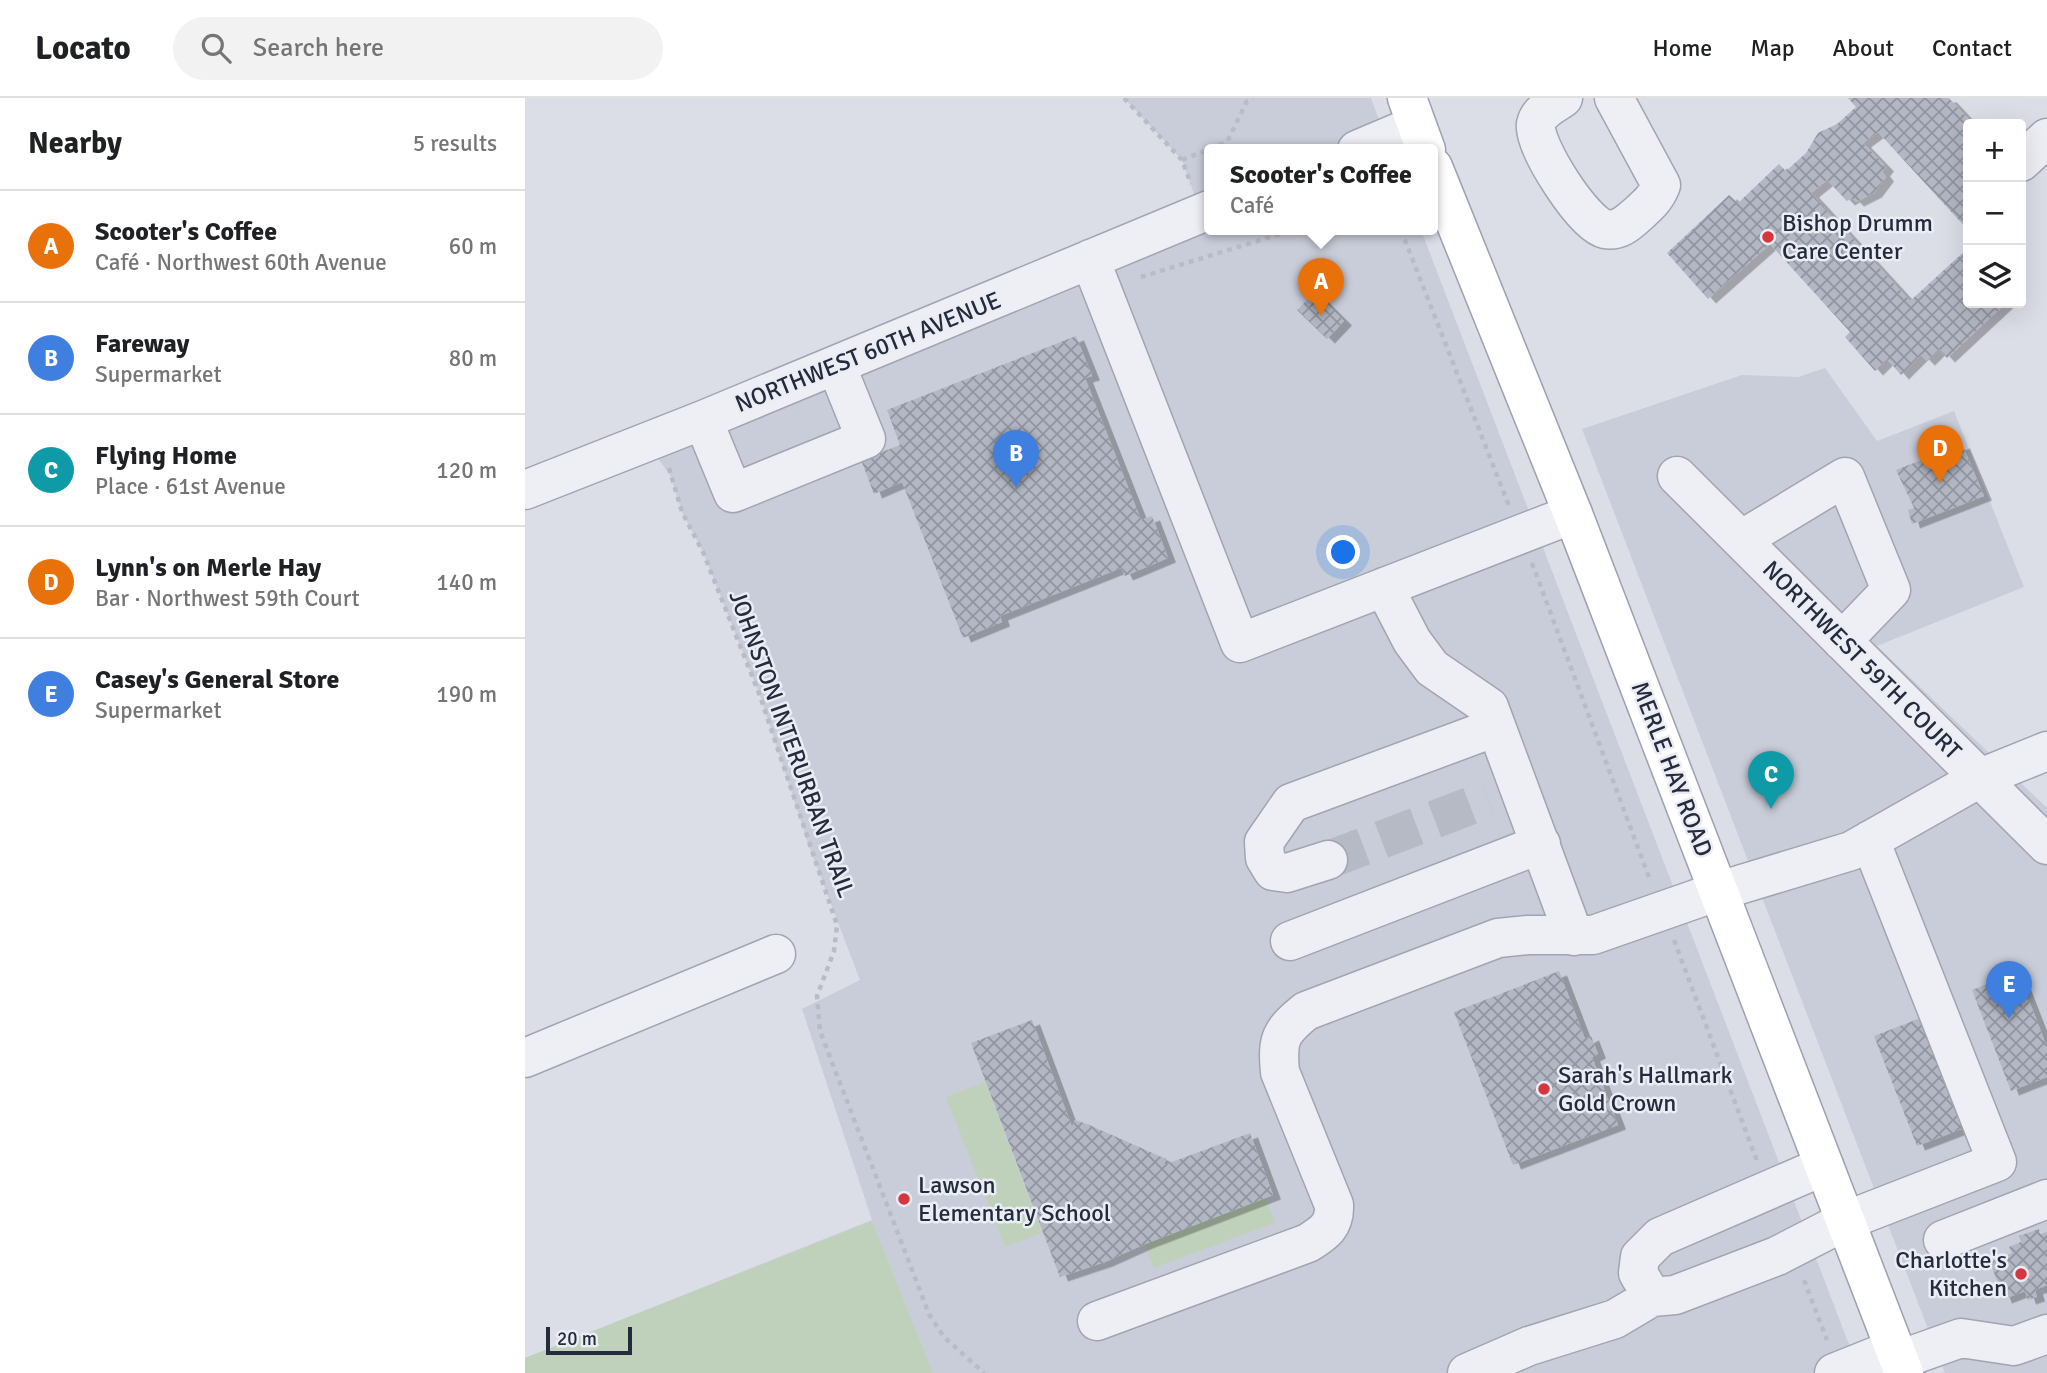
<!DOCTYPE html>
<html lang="en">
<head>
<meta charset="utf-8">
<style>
	:root { --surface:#fff; --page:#f2f2f2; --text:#202124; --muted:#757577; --line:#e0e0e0; --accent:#ea580c }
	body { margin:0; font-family:Signika,sans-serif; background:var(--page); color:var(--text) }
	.controls { position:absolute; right:21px; top:21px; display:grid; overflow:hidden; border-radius:7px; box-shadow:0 7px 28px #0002 }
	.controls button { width:63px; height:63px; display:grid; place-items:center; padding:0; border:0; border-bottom:2px solid var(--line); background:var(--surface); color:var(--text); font:35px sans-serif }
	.scale { position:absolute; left:21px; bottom:18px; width:86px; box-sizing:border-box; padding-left:7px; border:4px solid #242b3d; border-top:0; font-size:19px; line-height:24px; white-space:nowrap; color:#242b3d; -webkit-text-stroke:5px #eaedf4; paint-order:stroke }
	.you { position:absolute; left:819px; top:455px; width:24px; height:24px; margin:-18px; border:5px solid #fff; border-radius:50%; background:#1a73e8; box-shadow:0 0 0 10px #1a73e833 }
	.badge { display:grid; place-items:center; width:46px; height:46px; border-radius:50%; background:var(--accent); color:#fff; font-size:23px; font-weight:700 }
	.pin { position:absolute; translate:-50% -58px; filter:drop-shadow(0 2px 4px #0008) }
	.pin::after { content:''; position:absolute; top:37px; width:24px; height:21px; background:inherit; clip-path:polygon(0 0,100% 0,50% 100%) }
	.popup { position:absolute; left:679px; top:46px; width:234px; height:91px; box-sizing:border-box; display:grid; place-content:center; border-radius:7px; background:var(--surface); filter:drop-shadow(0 2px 5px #0005); font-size:23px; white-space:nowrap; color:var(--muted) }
	.popup b { font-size:26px; color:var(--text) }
	.popup::after { content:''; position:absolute; left:50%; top:100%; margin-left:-14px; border:14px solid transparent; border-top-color:var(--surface) }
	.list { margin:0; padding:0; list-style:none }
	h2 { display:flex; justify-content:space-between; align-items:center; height:91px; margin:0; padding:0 28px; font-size:30px }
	h2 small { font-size:23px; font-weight:400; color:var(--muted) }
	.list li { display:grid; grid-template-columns:46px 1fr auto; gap:21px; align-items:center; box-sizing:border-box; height:112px; padding:0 28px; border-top:2px solid var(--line) }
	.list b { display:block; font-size:26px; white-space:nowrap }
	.list p { margin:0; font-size:23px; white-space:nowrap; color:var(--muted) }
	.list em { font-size:23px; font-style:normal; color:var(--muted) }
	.icon { flex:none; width:38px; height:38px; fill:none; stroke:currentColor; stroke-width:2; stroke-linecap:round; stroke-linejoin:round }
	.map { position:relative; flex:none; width:1522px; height:1275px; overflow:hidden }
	header { display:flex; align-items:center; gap:42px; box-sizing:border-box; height:98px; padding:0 35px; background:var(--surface); border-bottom:2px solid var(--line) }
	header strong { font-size:33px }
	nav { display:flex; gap:38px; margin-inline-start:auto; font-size:24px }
	.search { width:490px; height:63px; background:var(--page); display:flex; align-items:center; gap:18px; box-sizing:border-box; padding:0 24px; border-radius:38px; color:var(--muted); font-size:26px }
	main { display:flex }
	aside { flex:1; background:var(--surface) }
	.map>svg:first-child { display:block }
	.built { fill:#c9cdd9 }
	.green { fill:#bfd1bb }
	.building { fill:url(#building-cross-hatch); filter:url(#shadow) }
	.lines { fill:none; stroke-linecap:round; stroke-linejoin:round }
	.minor-tunnel { stroke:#b6bac4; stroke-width:38; stroke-dasharray:38 19; stroke-linecap:butt }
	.minor-casing { stroke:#a0a5b0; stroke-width:41 }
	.major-casing { stroke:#9aa1b3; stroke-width:41 }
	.path { stroke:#b9bcc5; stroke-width:4.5; stroke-dasharray:5 5; stroke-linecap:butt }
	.minor { stroke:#eeeff5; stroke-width:38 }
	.major { stroke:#fff; stroke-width:38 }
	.poi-dot { fill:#d6363d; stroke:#eaedf4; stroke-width:2.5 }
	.labels { text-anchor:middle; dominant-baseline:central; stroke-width:5; stroke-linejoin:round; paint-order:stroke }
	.poi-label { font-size:24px; fill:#242b3d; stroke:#eaedf4; text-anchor:start }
	.street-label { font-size:24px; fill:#242b3d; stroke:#eaedf4 }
</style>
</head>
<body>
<header>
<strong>Locato</strong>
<div class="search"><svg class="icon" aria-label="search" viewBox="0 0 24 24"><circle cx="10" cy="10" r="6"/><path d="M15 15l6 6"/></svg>Search here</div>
<nav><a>Home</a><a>Map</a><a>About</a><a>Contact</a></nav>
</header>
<main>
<aside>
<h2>Nearby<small>5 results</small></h2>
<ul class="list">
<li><span class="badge" style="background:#e8710a">A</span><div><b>Scooter's Coffee</b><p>Café · Northwest 60th Avenue</p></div><em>60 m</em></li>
<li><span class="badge" style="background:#3f7fe0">B</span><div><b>Fareway</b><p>Supermarket</p></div><em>80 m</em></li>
<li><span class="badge" style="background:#0f9aa8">C</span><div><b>Flying Home</b><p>Place · 61st Avenue</p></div><em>120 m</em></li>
<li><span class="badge" style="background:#e8710a">D</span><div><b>Lynn's on Merle Hay</b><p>Bar · Northwest 59th Court</p></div><em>140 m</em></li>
<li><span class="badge" style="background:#3f7fe0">E</span><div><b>Casey's General Store</b><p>Supermarket</p></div><em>190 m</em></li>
</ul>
</aside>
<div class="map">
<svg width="1522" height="1275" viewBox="0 0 1522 1275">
	<defs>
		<pattern id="building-cross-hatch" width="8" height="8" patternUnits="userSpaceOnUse" patternTransform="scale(1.75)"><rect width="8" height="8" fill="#b2b7c3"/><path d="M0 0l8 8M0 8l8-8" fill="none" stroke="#9195a0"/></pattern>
		<filter id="shadow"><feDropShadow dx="8" dy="4.5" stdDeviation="0" flood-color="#0004"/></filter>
	</defs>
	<rect width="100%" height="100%" fill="#dbdee6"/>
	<path class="built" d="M599,0H846L865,52H684V132H896L1335,1275H0V1260L347,1122L277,911L335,882L285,751L235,598L178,454L157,414L145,377L121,344L670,99L657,62Z
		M1300,270L1352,343L1429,313L1499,489L1352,548L1522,710V1275H1420L1057,331L1217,277L1273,279Z"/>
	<path class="green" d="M460,984L517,1135L480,1149L421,999Z
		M740,1100L750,1125L629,1170L620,1146Z
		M347,1123L408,1275H0V1260Z"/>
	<path class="building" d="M1323,0H1424L1448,26H1443V132L1353,34L1338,45L1361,69L1357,74L1361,79L1349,95L1331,104L1327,100L1322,103L1302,82L1286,95L1385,203L1443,150V205H1481L1422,260L1414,251L1402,263L1396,257L1376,277L1362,261L1350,273L1320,239L1325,234L1245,146L1183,201L1142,155L1204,97L1213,105L1254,66L1261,73L1281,55L1293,35L1312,26L1331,9Z
		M790,194L819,223L802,241L772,212Z
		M551,238L567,278L560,280L616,422L627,418L643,460L600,478L596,470L475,518L477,524L438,540L377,384L349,396L336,362L375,347L362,312Z
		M1437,346L1459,398L1387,426L1383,412L1389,410L1371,372Z
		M1034,873L1060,941L1066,938L1073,956L1067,959L1093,1027L988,1067L929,914Z
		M1493,874L1522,949V979L1486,993L1447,892Z
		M1403,917L1447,1027L1392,1048L1349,938Z
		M507,922L547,1029L550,1022L562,1026L641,1061L639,1067L725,1035L748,1097L620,1146L580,1164L535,1179L446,945Z
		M1514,1131L1515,1136L1522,1134V1187L1510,1192L1512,1199L1503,1202L1500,1193L1479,1201L1465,1164L1487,1155L1484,1149L1496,1144L1494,1138Z"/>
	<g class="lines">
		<path class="minor-tunnel" d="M803,762L963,701"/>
		<defs>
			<path id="minor" d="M1038,0C1028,7 1014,13 1011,26C1007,46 1059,127 1080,131C1094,134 1104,124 1113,116C1124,106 1131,100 1136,87L1089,0
				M832,52L891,27
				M1496,64L1522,40
				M565,161L715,545L1048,416
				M178,322L208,395L341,341L311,267
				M1152,378L1522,747
				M0,392L178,322L684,112
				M1216,442L1320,379L1366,492L1317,543
				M859,489L887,543L907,570L964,609L1049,838
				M803,762L762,775L748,773L740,760L739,744L766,705L971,629
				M765,843L1016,746
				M0,960L251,856
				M1299,1068L1135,1139L1115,1159L1113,1175L1127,1199L1150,1197L1252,1158L1320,1123L1472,1064L1345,742
				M1418,1142L1522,1101
				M572,1223L783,1145C799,1135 810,1128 809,1107L755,974C752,941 755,934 781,913L973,840L1003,837H1068L1194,793L1326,753L1455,680L1522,653
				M1374,1262L1436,1240L1489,1248L1522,1236
				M942,1275L1004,1248L1090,1221L1127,1199
				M1309,1275L1369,1251"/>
			<path id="major" d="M882,0L901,52
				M908,69L1048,416L1379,1275"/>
		</defs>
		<use href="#minor" class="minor-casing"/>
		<use href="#major" class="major-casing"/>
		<path class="path" d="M599,0L657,62L666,86
			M657,62L702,44L722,3L728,0
			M876,132L984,408
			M616,179L768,132
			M144,370L157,414L178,454L235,598L312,827L309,853L292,898L295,933L404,1216L419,1239L459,1275
			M1007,465L1125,782
			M1149,842L1232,1063
			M1279,1182L1302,1242"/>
		<use href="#minor" class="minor"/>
		<use href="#major" class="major"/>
	</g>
	<g class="poi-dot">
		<circle cx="1243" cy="139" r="7"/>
		<circle cx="1019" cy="991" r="7"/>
		<circle cx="379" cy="1101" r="7"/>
		<circle cx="1496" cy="1176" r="7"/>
	</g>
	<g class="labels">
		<g class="poi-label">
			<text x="1257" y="125">Bishop Drumm<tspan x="1257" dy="28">Care Center</tspan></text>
			<text x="1033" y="977">Sarah's Hallmark<tspan x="1033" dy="28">Gold Crown</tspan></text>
			<text x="393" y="1087">Lawson<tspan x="393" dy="28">Elementary School</tspan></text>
			<text x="1482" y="1162" text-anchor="end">Charlotte's<tspan x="1482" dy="28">Kitchen</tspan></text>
		</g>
		<g class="street-label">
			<text transform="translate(343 254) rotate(-22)">NORTHWEST 60TH AVENUE</text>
			<text transform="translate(1337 562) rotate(45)">NORTHWEST 59TH COURT</text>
			<text transform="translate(267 646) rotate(70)">JOHNSTON INTERURBAN TRAIL</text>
			<text transform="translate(1147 671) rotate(69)">MERLE HAY ROAD</text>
		</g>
	</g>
</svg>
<div class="controls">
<button>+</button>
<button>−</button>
<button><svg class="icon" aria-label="layers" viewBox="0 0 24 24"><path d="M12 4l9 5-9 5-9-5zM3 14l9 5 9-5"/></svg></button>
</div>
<div class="scale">20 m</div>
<div class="you"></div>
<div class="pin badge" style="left:796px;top:218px;background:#e8710a">A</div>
<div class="popup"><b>Scooter's Coffee</b>Café</div>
<div class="pin badge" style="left:491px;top:390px;background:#3f7fe0">B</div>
<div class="pin badge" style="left:1246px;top:711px;background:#0f9aa8">C</div>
<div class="pin badge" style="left:1415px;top:385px;background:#e8710a">D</div>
<div class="pin badge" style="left:1484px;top:921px;background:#3f7fe0">E</div>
</div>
</main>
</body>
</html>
